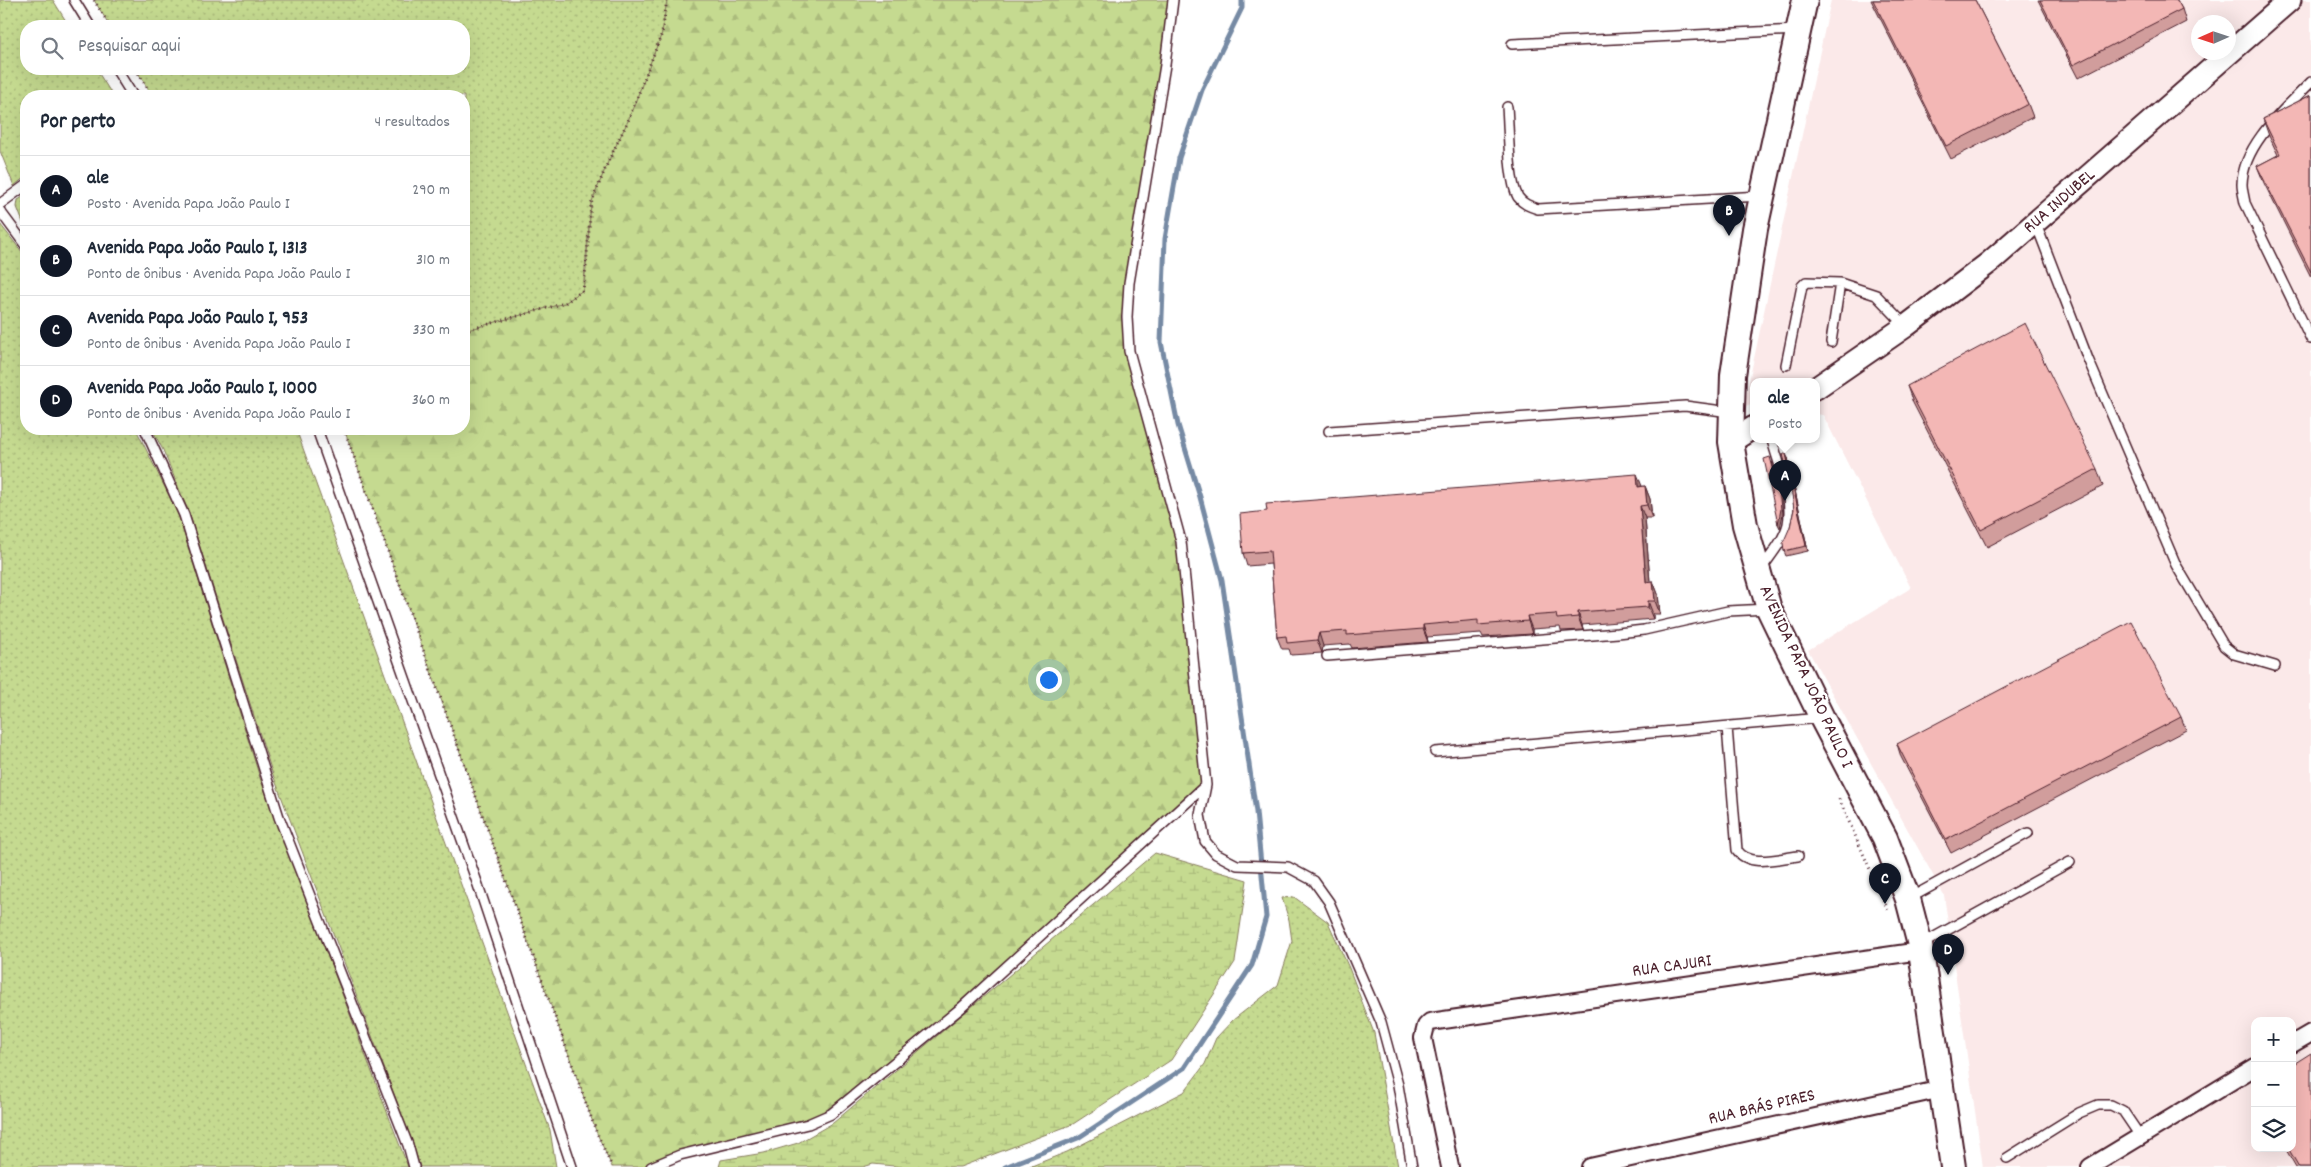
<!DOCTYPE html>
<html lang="pt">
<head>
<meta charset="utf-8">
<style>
	:root { --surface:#fff; --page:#f2f2f3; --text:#1f2937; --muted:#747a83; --line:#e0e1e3; --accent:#111827 }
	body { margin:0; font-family:Dekko,sans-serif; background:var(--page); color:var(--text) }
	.controls { position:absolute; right:15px; bottom:15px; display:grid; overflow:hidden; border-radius:10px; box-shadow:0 5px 20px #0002 }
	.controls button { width:45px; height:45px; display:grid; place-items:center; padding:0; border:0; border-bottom:1px solid var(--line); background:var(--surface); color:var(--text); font:25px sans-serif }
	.compass { position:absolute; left:2191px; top:15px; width:45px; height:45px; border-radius:50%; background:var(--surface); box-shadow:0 5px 20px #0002; rotate:267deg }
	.you { position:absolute; left:1048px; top:679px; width:18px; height:18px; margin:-12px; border:4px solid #fff; border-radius:50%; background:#1a73e8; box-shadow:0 0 0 8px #1a73e833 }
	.badge { display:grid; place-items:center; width:32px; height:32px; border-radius:50%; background:var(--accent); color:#fff; font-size:16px; font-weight:700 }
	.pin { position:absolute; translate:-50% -41px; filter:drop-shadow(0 1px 2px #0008) }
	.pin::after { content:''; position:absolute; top:26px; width:18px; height:15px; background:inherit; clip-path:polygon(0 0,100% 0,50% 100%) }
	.popup { position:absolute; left:1750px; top:378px; width:70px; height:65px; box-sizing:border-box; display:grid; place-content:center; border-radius:10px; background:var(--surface); filter:drop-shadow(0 1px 4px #0005); font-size:16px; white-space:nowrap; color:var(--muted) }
	.popup b { font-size:19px; color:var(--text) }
	.popup::after { content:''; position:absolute; left:50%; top:100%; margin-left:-10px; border:10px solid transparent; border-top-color:var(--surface) }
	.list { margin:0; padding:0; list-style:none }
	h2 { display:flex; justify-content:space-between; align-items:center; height:65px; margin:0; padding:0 20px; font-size:21px }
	h2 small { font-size:16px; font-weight:400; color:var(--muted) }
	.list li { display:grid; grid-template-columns:32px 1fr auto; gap:15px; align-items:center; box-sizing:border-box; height:70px; padding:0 20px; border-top:1px solid var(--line) }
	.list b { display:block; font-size:19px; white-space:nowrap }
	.list p { margin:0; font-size:16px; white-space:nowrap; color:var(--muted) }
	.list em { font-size:16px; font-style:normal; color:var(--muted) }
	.icon { flex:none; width:28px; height:28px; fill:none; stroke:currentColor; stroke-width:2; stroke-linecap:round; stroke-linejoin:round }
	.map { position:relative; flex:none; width:2311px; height:1167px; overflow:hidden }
	.search { position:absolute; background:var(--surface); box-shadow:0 5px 20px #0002; left:20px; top:20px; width:450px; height:55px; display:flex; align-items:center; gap:12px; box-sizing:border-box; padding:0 18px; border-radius:20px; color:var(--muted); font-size:19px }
	.panel { position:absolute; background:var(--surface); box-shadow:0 5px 20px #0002; left:20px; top:90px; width:450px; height:345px; border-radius:20px }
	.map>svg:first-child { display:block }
	.built { fill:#fbe9e9; fill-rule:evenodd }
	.grass { fill:url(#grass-dots); stroke:#887c5e }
	.forest { fill:url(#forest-firs); stroke:#887c5e }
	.wetland { fill:url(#wetland-marsh); stroke:#887c5e }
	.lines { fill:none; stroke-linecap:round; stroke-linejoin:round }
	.stream { stroke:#768aa4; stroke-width:5 }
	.service-casing { stroke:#4a1f2b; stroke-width:12 }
	.minor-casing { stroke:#4a1f2b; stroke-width:20 }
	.tertiary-casing { stroke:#4a1f2b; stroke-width:25 }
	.secondary-casing { stroke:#4a1f2b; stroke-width:28 }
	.path { stroke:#4a1f2b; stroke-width:3; stroke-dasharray:1 4; stroke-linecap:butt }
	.service { stroke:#fff; stroke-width:9 }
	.minor { stroke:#fff; stroke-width:16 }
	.tertiary { stroke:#fff; stroke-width:21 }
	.secondary { stroke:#fff; stroke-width:24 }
	.wall { fill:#d19d9c; stroke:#4a1f2b }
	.shaded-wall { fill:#aa807f; stroke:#4a1f2b }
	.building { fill:#f3b7b5; stroke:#4a1f2b }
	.labels { text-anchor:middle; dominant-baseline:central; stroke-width:4.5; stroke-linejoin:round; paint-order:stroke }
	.street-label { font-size:18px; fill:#4a1f2b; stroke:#fff }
</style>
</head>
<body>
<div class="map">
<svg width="2311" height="1167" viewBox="0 0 2311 1167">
	<defs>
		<pattern id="grass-dots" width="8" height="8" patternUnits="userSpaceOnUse" patternTransform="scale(1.25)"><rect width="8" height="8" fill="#c5da90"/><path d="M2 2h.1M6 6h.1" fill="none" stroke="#abbb7c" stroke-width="1.8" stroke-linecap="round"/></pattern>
		<pattern id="forest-firs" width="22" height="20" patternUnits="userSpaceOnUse" patternTransform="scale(1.25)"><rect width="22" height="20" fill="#c5da90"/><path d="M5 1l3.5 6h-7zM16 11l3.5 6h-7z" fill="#abbb7c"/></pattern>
		<pattern id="wetland-marsh" width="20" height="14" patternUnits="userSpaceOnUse" patternTransform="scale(1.25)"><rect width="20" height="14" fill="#c5da90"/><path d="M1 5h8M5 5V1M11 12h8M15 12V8" fill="none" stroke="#abbb7c"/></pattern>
	</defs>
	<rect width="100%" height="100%" fill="#fff"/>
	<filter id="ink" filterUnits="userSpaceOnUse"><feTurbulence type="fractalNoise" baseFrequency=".02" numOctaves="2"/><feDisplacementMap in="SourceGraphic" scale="10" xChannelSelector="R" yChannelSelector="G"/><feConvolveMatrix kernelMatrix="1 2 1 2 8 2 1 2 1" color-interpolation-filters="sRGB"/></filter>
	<g filter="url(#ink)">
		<path class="built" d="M1831,0H2311V1167H1983L1944,895L1808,650L1911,588L1823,415L1816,414V382H1754V406L1744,405ZM2198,22H2228V52H2198ZM2255,1021H2292V1148H2255Z"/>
		<path class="grass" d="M0,0H53L69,26H26V69H96L113,96H26V176L14,186L0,151Z
			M94,0H667L662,33L628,121L608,162L591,204L583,290L565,303L464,331V96H152L136,69H464V26H110Z
			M26,195V230L17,207L18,200Z
			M0,224L26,257V429H136L178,514L260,778L408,1167H0Z
			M152,429H296L550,1130L556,1167H420L413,1144L272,772L189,513L163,450Z
			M1294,897L1328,922L1349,968L1374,1033L1398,1167H1029L1067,1152L1184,1092L1205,1064L1216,1038L1233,1020L1278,985L1292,941L1289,920L1282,898Z"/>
		<path class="forest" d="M667,0H1171L1129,283V351L1181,541L1206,785L961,1008L831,1114L651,1167H612L596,1131L344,429H464V331L565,303L583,290L586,268L591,204L608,162L628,121L662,33Z"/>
		<path class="wetland" d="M1155,853L1247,880L1235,962L1171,1060L1073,1124L960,1167H904L873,1164L863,1167H719L721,1160L764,1153L798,1143L833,1123Z"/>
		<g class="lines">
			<path class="stream" d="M1005,1167L1078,1138L1184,1068L1252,965L1266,917L1256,812L1222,580L1200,497L1178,425L1161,342L1165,239L1179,158L1202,90L1242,8V0"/>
			<defs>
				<path id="service" d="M74,0L90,26
					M1173,0L1165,65L1129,283L1127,317L1129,351L1181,541L1206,785L1200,815L1205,841L1216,854L1237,865L1288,867L1314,881L1329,902L1381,1022L1398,1085L1412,1167
					M1512,44L1797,30
					M116,69L133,96
					M2311,82C2286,108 2243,144 2242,184C2242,190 2244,197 2245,203L2311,339
					M1507,107C1509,129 1508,180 1518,197C1523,204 1529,206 1538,209L1760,196
					M0,204L26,185
					M0,211L26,246
					M2036,224L2088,359L2176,565L2224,646L2234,654L2275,666
					M1831,342L1840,283
					M1786,365L1802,286L1806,282L1840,283L1876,295L1906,326
					M145,429L184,515L279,817L408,1145L414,1167
					M317,429L478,885L572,1167
					M1329,431L1685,406L1730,412
					M1762,568C1771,555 1784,540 1788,524C1793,497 1779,466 1772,440
					M1327,656L1618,633L1644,630L1728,611L1768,609
					M1727,727L1737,850C1749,868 1779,858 1798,856
					M1435,752L1821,718
					M1908,899L2028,833
					M1922,944L2070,862
					M2007,1158L2079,1113L2098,1105H2111L2123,1111L2140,1136
					M651,1167L680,1155L808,1124L831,1114L961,1008L1206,785"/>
				<path id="minor" d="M2292,1044L2311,1033
					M1450,1167L1423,1038L1426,1026L1430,1022L1920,951
					M1590,1167L1942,1089
					M2090,1167L2255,1067"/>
				<path id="tertiary" d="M1816,388L1906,326L1990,262L2290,0
					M1731,442L1754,427"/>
				<path id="secondary" d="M1805,0L1755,229L1733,375L1731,442L1745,525L1769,609L1822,718L1885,838L1908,899L1920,945L1953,1167"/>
			</defs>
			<use href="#service" class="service-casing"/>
			<use href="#minor" class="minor-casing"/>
			<use href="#tertiary" class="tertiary-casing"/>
			<use href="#secondary" class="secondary-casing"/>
			<path class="path" d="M94,0L110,26
				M136,69L152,96
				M464,331L565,303L583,290L586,268L591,204L608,162L628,121L662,33L667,0
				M344,429L596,1131L612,1167
				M1839,799L1888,910"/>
			<use href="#service" class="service"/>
			<use href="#minor" class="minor"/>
			<use href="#tertiary" class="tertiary"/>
			<use href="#secondary" class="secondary"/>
		</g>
		<path class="wall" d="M1871,0H1975L2028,104L2033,117L1951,159Z
			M2038,0H2177L2182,9L2186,22L2078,78Z
			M2311,95V277L2264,183L2257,166L2278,155L2269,136L2263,119Z
			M1907,386L2097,469L2103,486L1987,547L1913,403Z
			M1788,458L1808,551L1786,556L1784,551L1790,527L1794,509Z
			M1645,486L1650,499L1652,518H1645L1650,582L1653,581L1658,594L1660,614H1653V619L1582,625L1583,630L1561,631L1560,627L1532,629V634L1483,637L1481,633L1427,637L1428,642L1352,648L1350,644L1323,646L1322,653L1291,655L1289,649H1282L1277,637L1271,564L1247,566L1243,553Z
			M2181,717L2186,730L1951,853L1901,757L1897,744Z
			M2285,1148H2292L2311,1167H2296Z"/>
		<path class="shaded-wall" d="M1786,454L1788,458L1808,551L1806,546Z
			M1772,462L1781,494L1783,514L1780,528L1778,524Z
			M1637,474L1642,486L1638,487Z
			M1645,486L1650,499L1652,518L1647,505Z
			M1640,506L1645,518L1651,595L1646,582Z
			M1653,581L1658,594L1660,614L1655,601Z
			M1648,601L1653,614V619L1648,607Z
			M1578,612L1582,625L1583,630L1578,617Z
			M1527,616L1532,629V634L1528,621Z
			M1423,625L1427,637L1428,642L1423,629Z
			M1319,633L1323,646L1322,653L1317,640Z"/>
		<path class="building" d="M1873,0H1975L2028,104L1946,146Z
			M2040,0H2177L2182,9L2073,65Z
			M2311,95V272L2257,166L2280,154L2263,119Z
			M2025,323L2097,469L1981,530L1907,386Z
			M1783,454H1786L1806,546L1784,551L1783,543L1790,527L1794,509L1791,487Z
			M1770,457L1779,489L1781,509L1778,524L1764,459Z
			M1637,474L1638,487L1645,486L1647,505L1640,506L1646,582L1653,581L1655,601H1648V607L1578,612V617L1557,619L1556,614L1527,616L1528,621L1478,625V620L1423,625V629L1347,635V631L1319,633L1317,640L1287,643L1286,636L1277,637L1270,551L1243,553L1240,514L1267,511L1266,504Z
			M2131,621L2181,717L1946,840L1897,744Z
			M2311,1053V1167H2299L2288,1148H2292V1065Z"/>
	</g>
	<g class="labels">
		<g class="street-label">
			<text transform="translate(2060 202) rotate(-41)">RUA INDUBEL</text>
			<text transform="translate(1805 677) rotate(65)">AVENIDA PAPA JOÃO PAULO I</text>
			<text transform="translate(1672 967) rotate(-8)">RUA CAJURI</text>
			<text transform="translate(1762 1108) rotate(-13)">RUA BRÁS PIRES</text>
		</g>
	</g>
</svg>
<div class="controls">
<button>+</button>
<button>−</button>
<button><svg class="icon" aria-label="layers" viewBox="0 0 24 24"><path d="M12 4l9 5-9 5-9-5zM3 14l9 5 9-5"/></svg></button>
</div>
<svg class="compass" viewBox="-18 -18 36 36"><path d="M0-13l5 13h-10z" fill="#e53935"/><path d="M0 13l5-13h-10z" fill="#747a83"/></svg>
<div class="you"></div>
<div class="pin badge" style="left:1785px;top:501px">A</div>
<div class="popup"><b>ale</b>Posto</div>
<div class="pin badge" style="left:1729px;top:236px">B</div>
<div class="pin badge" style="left:1885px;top:904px">C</div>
<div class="pin badge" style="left:1948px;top:975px">D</div>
<div class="search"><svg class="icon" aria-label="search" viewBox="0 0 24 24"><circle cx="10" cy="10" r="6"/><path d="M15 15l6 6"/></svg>Pesquisar aqui</div>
<section class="panel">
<h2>Por perto<small>4 resultados</small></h2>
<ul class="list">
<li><span class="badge">A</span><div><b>ale</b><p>Posto · Avenida Papa João Paulo I</p></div><em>290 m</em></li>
<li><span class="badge">B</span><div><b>Avenida Papa João Paulo I, 1313</b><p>Ponto de ônibus · Avenida Papa João Paulo I</p></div><em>310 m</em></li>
<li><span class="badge">C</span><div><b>Avenida Papa João Paulo I, 953</b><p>Ponto de ônibus · Avenida Papa João Paulo I</p></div><em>330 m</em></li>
<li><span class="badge">D</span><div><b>Avenida Papa João Paulo I, 1000</b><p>Ponto de ônibus · Avenida Papa João Paulo I</p></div><em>360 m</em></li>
</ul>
</section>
</div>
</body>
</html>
